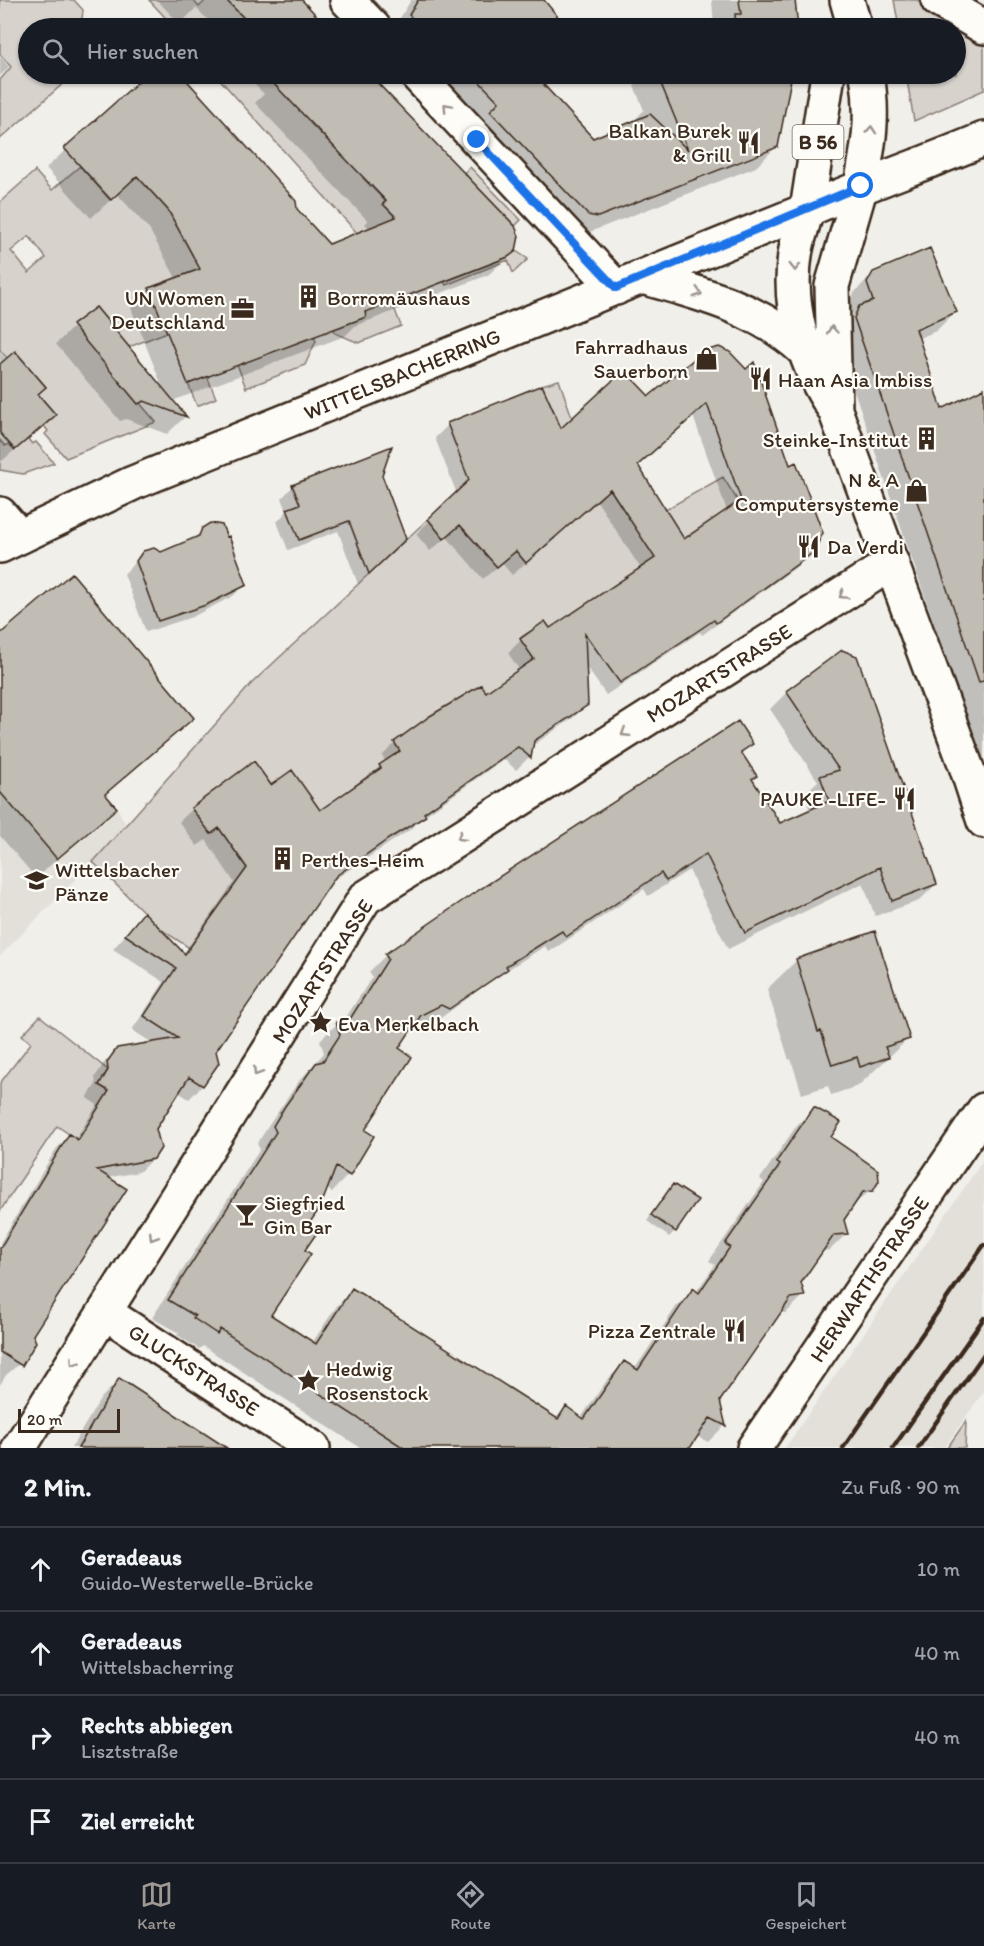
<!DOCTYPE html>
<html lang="de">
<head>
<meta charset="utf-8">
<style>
	:root { --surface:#171b24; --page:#242831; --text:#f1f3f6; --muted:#9ea1a6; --line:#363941; --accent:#9f9995 }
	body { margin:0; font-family:Itim,sans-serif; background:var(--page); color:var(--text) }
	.scale { position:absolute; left:18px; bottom:15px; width:102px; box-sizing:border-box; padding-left:6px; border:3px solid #3b2a1e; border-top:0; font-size:16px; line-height:21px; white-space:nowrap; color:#3b2a1e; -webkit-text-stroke:4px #fdfcf7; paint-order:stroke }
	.stop { position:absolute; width:18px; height:18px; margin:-14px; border:4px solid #1a73e8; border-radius:50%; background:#fff }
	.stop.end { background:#1a73e8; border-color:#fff; box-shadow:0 2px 6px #0008 }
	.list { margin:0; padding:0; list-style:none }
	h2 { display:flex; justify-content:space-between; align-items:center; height:78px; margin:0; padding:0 24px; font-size:26px }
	h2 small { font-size:20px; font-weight:400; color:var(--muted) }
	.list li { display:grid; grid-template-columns:39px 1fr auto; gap:18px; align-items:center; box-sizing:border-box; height:84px; padding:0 24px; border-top:2px solid var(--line) }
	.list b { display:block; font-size:22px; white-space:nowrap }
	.list p { margin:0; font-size:20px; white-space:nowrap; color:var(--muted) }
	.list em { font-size:20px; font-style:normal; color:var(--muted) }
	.icon { flex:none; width:33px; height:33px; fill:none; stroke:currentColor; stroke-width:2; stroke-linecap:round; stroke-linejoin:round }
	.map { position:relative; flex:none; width:984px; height:1448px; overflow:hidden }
	.search { position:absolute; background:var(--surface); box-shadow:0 2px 4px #0004; left:18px; right:18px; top:18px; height:66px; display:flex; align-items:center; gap:15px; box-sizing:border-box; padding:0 21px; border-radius:33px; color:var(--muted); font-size:22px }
	.sheet { height:414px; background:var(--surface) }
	nav { display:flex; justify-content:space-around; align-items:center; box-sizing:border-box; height:84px; border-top:2px solid var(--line); background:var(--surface); font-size:16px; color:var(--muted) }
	nav a { display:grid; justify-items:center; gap:3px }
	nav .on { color:var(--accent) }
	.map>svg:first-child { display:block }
	.built { fill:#e3e0da }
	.green { fill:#d7d2cc; stroke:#897e75; stroke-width:1.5; fill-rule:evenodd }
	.shadow { fill:#0003; fill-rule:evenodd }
	.building { fill:#c1bcb4; stroke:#3b2a1e; stroke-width:1.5; fill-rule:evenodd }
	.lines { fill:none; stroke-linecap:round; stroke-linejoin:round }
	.minor-casing { stroke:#3b2a1e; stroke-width:38 }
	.major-casing { stroke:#3b2a1e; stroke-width:38 }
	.minor { stroke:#fdfcf7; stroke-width:33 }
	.major { stroke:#fdfcf7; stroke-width:33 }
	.rail { stroke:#3b2a1e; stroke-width:4.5 }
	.oneway { stroke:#9c938a }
	.route { stroke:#1a73e8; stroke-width:8 }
	.labels { text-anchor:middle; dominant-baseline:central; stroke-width:4.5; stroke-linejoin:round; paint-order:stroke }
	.shield { fill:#fdfcf7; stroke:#75695f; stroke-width:1.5 }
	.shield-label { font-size:20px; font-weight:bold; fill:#3b2a1e }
	.poi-label { font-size:21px; fill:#3b2a1e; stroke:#fdfcf7; text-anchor:start }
	.street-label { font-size:21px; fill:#3b2a1e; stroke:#fdfcf7 }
</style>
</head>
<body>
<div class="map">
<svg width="984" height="1448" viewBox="0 0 984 1448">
	<rect width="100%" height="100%" fill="#f1efea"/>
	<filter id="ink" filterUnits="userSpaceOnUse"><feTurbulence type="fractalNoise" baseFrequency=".0167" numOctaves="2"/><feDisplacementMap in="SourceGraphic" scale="12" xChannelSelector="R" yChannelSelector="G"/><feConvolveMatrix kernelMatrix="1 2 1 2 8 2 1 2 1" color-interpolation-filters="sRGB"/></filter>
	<g filter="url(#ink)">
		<path class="built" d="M0,792L57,859L117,808L126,824L93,862L0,956Z
			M984,1159V1391L944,1448H785Z"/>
		<path class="green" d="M0,0H74L83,10L81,28H28V74H74L0,139V80L11,67L0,54Z
			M149,0H193L199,7L206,0H226L254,28H175Z
			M894,0H917L984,41V90L914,121L906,74H956V28H899Z
			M215,74H282L327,106L310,123L340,153L372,168L363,178L386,202L383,204L402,224L374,252Z
			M80,166L110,200L137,176L168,210L200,269L149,288L167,332L124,349L120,336L96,307L73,325L156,422L66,458L45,434L48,431L44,426L56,415L38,394L46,387L16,352L7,358L0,350V202L35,171L52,190ZM29,236L46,258L29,273L11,251Z
			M470,167L521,220L515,226L464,173Z
			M516,251L528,259L513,273L508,260L446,285L444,282L508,257Z
			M392,302L401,326L359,343L335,333L334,329L366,317L365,312Z
			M314,337L316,341L305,365L246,388L237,364Z
			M207,376L216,398L197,406L188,384Z
			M559,380L582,446L635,527L723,477L751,522H709L574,612L558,639L545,622L520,638L534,659L516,672L495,706L481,685L394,742L400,751L389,779L368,776L321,811L271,785L254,762L192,808L211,834L219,828L247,868L191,949L162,930L93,862L252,683L428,519L444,539L460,525L497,567L516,551L526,563L555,538L557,418L542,385ZM577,469L601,497L584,512Z
			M28,439L32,444L36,442L54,463L23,474L0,470V440L5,446L9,444L15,450Z
			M40,1016L108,1070L99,1085L121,1099L78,1140L57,1126L0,1211V1083L31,1043L22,1035Z
			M966,1421L965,1448H947Z"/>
		<path class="shadow" d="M157,0H299L326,28H216L196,8L180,24Z
			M411,0H505L514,10L517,28H394Z
			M712,0H793L796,28H714Z
			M0,56L9,67L0,76Z
			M149,74H179L295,202V209L328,246L370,229L365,224L368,221L255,103L264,94L251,81L258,74H367L515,250L488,275L355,326L345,336L172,401L185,417L167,434L126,419L120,421L56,344L73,327L164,391L131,308L150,289L177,280L149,229L117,194L91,218L46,168Z
			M426,74H554L542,85L593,140L631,124L644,110L634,86L646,74H790L777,146L756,167L577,237Z
			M873,273L955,312L936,331L917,339L941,411L984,399V769L836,338L840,327L853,315L849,303L854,293Z
			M718,348L813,552L799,565L702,635L700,632L606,695L585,665L587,704L573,718L532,746L529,757L516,770L504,759L424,816L411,829L329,883L214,1051L217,1062L202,1086L189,1099L178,1092L154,1129L153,1158L139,1172L106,1178L32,1335L25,1359L6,1375L0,1385V1243L56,1149L69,1136L75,1140L97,1105L87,1098L96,1084L95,1077L104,1063L117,1050L154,1044L132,1030L164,982L113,949L144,914L183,954L234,882L206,840L197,846L179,822L192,809L271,787L320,812L386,762L382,756L395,743L485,694L520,671L508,653L521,640L549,630L641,569L597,501L512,575L502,563L483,579L447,537L430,551L416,534L457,494L435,438L448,425L560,430L649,398L711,349ZM693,416L727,511L684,541L637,466Z
			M0,352L54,415L2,461L0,459Z
			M380,475L393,551L358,584L338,531L288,550L277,522L287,511L282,498L293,486Z
			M203,529L245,584L233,596L192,617L146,632L124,574L144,552L161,553L191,541Z
			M0,636L192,718L105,795L115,808L36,878L0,836Z
			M787,692L936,884L919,901L875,916L863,883L728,949L689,870L648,896L644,889L549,952L545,946L498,976L431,1025L423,1021L411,1027L397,1049L363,1130L348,1175L332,1192L326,1188L306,1226L303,1251L269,1315L312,1343L336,1307L352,1290L555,1419L566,1408L580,1419L607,1380L624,1363L634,1370L676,1307L693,1290L696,1292L715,1265L709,1261L764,1182L760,1179L797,1125L814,1108L829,1138L871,1190L850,1208L842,1220L846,1234L830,1250L821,1251L799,1283L803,1296L786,1313H779L719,1401L725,1425L708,1442L696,1436L688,1448H361L203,1346L199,1349L177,1335L179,1333L152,1318L260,1149L257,1144L269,1125L299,1081L324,1053L320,1040L337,1024L343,1022L372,977L369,972L386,955L751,744L741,754L755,776L751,780L780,825L810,811L804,794L818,781L770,709Z
			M797,960L909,1038L858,1086L831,1095L828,1086L802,1094L791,1059L789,1060L767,989Z
			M673,1185L675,1231L669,1237L647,1221Z
			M119,1380L224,1448H71L101,1398Z"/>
		<path class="building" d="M226,0H302L328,28H254Z
			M418,0H544L559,18L553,22L560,28H422L409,15Z
			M739,0H795L798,28H736L735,14H741Z
			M147,74H181L296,201L297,209L329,244L396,217L383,204L386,201L363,177L273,83L282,74H369L515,226L519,236L516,251L508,257L365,312L366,317L188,384L149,288L200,269L168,210L137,176L111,200L64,148Z
			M472,74H556L544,85L593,138L650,114L688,150L657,74H792L778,147L598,217L588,215L490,111L499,102Z
			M930,248L957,312L916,329L942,409L984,388V681L979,682L854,318L859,306L873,301L867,283L873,272Z
			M96,307L187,417L144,401L138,404L72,325Z
			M719,347L730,352L746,369L754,362L790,465L796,462L823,533L814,552L716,623L714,620L620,683L585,634L588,705L534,741L531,758L518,747L424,813L426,816L390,838L336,876L216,1051L219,1063L203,1086L189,1077L156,1129L161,1148L154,1159L97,1170L127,1189L33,1335L36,1342L22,1366L0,1352V1248L69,1134L78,1140L109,1091L99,1085L108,1070L107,1062L117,1048L178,1038L144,1016L176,968L125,935L144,912L185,954L247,868L219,828L211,834L191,808L254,761L271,785L292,770L320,810L381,768L379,765L400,751L394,742L430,716L481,685L486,692L534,659L520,639L545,621L550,628L655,558L610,489L526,563L516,551L497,567L460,525L444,539L428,519L469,480L447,423L542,385L561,428L624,370L649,396L704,351ZM707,404L741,500L684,539L638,465Z
			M15,351L46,387L38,394L56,415L15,450L0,433V364Z
			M392,446L382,475L406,539L369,574L349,521L299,540L287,509L300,504L292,485Z
			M210,523L222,525L227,537L229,536L247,585L206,605L158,621L136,561L143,551L154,548L161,552L199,536L202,528Z
			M72,573L194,718L105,794L117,808L57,859L0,792V634Z
			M842,650L857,656L937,884L892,901L880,867L745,933L706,854L666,881L661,873L566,937L562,931L506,966L508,969L449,1009L441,1005L421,1015L399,1048L412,1057L365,1130L374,1136L350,1176L336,1167L320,1208L308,1225L318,1231L305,1250L311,1254L271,1315L316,1344L352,1288L558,1419L566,1406L584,1419L624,1361L638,1370L693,1288L699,1293L730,1247L725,1244L780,1165L776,1162L814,1107L841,1122L831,1137L878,1170L879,1181L873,1191L863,1192L844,1220L848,1234L834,1235L801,1283L805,1296L791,1298L720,1401L726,1426L710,1418L690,1448H404L220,1329L217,1334L193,1318L195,1316L168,1300L276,1132L273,1126L285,1106L316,1063L323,1061L340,1035L336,1022L350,1019L388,959L385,954L471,895L738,721L753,744L741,752L757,776L752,779L780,823L829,801L820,776L839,770L786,691Z
			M875,931L910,1039L885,1047L889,1057L860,1067L857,1057L832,1065L821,1031L818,1032L796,959Z
			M673,1184L698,1200L676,1232L651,1215Z
			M119,1378L227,1448H78Z"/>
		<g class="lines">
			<defs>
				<path id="minor" d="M347,0L374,28
					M416,74L616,288
					M807,210C803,225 797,240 795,255C787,308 805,367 835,410L966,766L984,821
					M642,277C700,293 759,308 805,351
					M835,410L832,286L861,186
					M0,514L19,536
					M0,546L133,483L807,210
					M106,1313L313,1448
					M19,1448L365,898L892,563
					M754,1448L984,1110"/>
				<path id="major" d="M847,0L855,28
					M938,0L984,27
					M861,186C869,143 874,117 867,74
					M807,210C865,184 925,164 984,139
					M807,210L828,74"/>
			</defs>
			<use href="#minor" class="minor-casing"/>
			<use href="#major" class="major-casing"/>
			<use href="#minor" class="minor"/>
			<use href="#major" class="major"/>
			<path class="rail" d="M843,1448L984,1245
				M893,1448L984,1318
				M918,1448L984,1354"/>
		</g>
		<defs><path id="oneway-chevron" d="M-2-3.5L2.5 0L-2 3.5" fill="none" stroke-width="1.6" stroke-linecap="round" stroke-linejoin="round" transform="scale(1.5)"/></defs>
		<g class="oneway">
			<use href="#oneway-chevron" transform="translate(447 107) rotate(-133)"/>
			<use href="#oneway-chevron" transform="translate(871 130) rotate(-86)"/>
			<use href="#oneway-chevron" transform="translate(795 267) rotate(90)"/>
			<use href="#oneway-chevron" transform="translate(698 293) rotate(17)"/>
			<use href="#oneway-chevron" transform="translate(832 330) rotate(-95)"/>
			<use href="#oneway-chevron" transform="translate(843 595) rotate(148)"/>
			<use href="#oneway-chevron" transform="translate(625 733) rotate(148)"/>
			<use href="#oneway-chevron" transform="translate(461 837) rotate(148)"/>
			<use href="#oneway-chevron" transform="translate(257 1072) rotate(122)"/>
			<use href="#oneway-chevron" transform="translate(153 1237) rotate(122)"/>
			<use href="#oneway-chevron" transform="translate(74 1362) rotate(123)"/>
		</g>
	</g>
	<g class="lines" filter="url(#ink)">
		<path class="route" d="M477,140L616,288L861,186"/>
	</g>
	<defs>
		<symbol id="restaurant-bare" viewBox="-9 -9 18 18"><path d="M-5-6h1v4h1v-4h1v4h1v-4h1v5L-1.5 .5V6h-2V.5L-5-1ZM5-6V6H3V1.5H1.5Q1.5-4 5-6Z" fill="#3b2a1e" stroke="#fdfcf7" stroke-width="2.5" paint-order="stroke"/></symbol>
		<symbol id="building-bare" viewBox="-9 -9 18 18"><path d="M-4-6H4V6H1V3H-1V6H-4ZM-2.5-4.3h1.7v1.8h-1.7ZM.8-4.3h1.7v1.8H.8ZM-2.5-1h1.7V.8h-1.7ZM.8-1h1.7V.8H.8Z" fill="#3b2a1e" stroke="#fdfcf7" stroke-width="2.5" paint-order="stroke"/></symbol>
		<symbol id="office-bare" viewBox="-9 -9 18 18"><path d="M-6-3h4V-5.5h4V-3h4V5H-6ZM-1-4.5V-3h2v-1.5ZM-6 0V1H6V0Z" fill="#3b2a1e" stroke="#fdfcf7" stroke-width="2.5" paint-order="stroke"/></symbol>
		<symbol id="shop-bare" viewBox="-9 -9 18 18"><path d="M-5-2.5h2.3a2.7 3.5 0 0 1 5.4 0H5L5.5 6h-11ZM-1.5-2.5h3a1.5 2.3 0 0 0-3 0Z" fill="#3b2a1e" stroke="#fdfcf7" stroke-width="2.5" paint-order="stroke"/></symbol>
		<symbol id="school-bare" viewBox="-9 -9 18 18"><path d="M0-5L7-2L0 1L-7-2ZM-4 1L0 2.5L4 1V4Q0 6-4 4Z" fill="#3b2a1e" stroke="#fdfcf7" stroke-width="2.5" paint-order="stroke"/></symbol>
		<symbol id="sight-bare" viewBox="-9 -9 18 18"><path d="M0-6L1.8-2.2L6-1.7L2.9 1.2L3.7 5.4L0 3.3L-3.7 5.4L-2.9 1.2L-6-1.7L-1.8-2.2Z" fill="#3b2a1e" stroke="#fdfcf7" stroke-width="2.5" paint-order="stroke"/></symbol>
		<symbol id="bar-bare" viewBox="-9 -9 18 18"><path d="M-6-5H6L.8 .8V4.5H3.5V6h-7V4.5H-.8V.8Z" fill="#3b2a1e" stroke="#fdfcf7" stroke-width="2.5" paint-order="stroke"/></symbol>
	</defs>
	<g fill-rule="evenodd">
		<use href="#restaurant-bare" x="732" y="126" width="33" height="33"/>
		<use href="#building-bare" x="292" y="280" width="33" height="33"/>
		<use href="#office-bare" x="226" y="292" width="33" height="33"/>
		<use href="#shop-bare" x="690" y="342" width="33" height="33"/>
		<use href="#restaurant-bare" x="744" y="362" width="33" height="33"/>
		<use href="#building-bare" x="910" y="422" width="33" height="33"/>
		<use href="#shop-bare" x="900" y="474" width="33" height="33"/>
		<use href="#restaurant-bare" x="792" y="530" width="33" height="33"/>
		<use href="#restaurant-bare" x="888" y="782" width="33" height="33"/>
		<use href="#building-bare" x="266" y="842" width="33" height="33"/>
		<use href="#school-bare" x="20" y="864" width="33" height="33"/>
		<use href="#sight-bare" x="304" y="1006" width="33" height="33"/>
		<use href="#bar-bare" x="230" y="1198" width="33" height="33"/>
		<use href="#restaurant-bare" x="718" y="1314" width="33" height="33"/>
		<use href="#sight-bare" x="292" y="1364" width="33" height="33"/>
	</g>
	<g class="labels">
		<rect class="shield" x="792.5" y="125" width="51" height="34" rx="4.5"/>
		<g class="shield-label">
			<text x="818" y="142">B 56</text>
		</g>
		<g class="poi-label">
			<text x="731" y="130" text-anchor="end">Balkan Burek<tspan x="731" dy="24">&amp; Grill</tspan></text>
			<text x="225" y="297" text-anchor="end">UN Women<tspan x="225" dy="24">Deutschland</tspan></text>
			<text x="327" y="297">Borromäushaus</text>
			<text x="688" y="346" text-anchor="end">Fahrradhaus<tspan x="688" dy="24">Sauerborn</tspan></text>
			<text x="778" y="379">Haan Asia Imbiss</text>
			<text x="908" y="439" text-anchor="end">Steinke-Institut</text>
			<text x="899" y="479" text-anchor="end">N &amp; A<tspan x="899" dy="24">Computersysteme</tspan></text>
			<text x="827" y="546">Da Verdi</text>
			<text x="886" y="798" text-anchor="end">PAUKE -LIFE-</text>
			<text x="301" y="859">Perthes-Heim</text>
			<text x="55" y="869">Wittelsbacher<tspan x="55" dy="24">Pänze</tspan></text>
			<text x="338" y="1023">Eva Merkelbach</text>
			<text x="264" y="1202">Siegfried<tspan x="264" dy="24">Gin Bar</tspan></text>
			<text x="716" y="1330" text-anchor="end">Pizza Zentrale</text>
			<text x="326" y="1368">Hedwig<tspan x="326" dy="24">Rosenstock</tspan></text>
		</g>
		<g class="street-label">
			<text transform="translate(402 374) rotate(-22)">WITTELSBACHERRING</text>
			<text transform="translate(719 673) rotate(-32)">MOZARTSTRASSE</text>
			<text transform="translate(322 971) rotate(-57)">MOZARTSTRASSE</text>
			<text transform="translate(869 1279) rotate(-56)">HERWARTHSTRASSE</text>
			<text transform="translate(194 1370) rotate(33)">GLUCKSTRASSE</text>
		</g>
	</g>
</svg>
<div class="scale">20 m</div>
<div class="stop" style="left:861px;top:186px"></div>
<div class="stop end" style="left:477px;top:140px"></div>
<div class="search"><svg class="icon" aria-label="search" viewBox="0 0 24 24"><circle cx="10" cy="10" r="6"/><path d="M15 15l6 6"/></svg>Hier suchen</div>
</div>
<section class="sheet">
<h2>2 Min.<small>Zu Fuß · 90 m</small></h2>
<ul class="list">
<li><svg class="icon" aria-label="ahead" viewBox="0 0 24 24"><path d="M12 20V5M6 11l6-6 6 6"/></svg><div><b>Geradeaus</b><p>Guido-Westerwelle-Brücke</p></div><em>10 m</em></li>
<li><svg class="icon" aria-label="ahead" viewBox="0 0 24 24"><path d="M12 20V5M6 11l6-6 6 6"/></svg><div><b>Geradeaus</b><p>Wittelsbacherring</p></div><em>40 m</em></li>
<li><svg class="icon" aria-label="right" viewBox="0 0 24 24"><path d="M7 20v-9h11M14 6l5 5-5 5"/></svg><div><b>Rechts abbiegen</b><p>Lisztstraße</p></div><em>40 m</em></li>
<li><svg class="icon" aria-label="arrive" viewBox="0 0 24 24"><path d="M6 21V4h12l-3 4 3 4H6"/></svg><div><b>Ziel erreicht</b></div></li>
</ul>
</section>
<nav>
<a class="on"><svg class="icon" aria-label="map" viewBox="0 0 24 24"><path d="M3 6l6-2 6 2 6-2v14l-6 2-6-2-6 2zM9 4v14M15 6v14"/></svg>Karte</a>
<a><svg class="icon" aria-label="directions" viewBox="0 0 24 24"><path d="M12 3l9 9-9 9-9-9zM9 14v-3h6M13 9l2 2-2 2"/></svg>Route</a>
<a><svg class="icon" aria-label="saved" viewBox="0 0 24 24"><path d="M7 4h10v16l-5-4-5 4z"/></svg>Gespeichert</a>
</nav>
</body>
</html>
